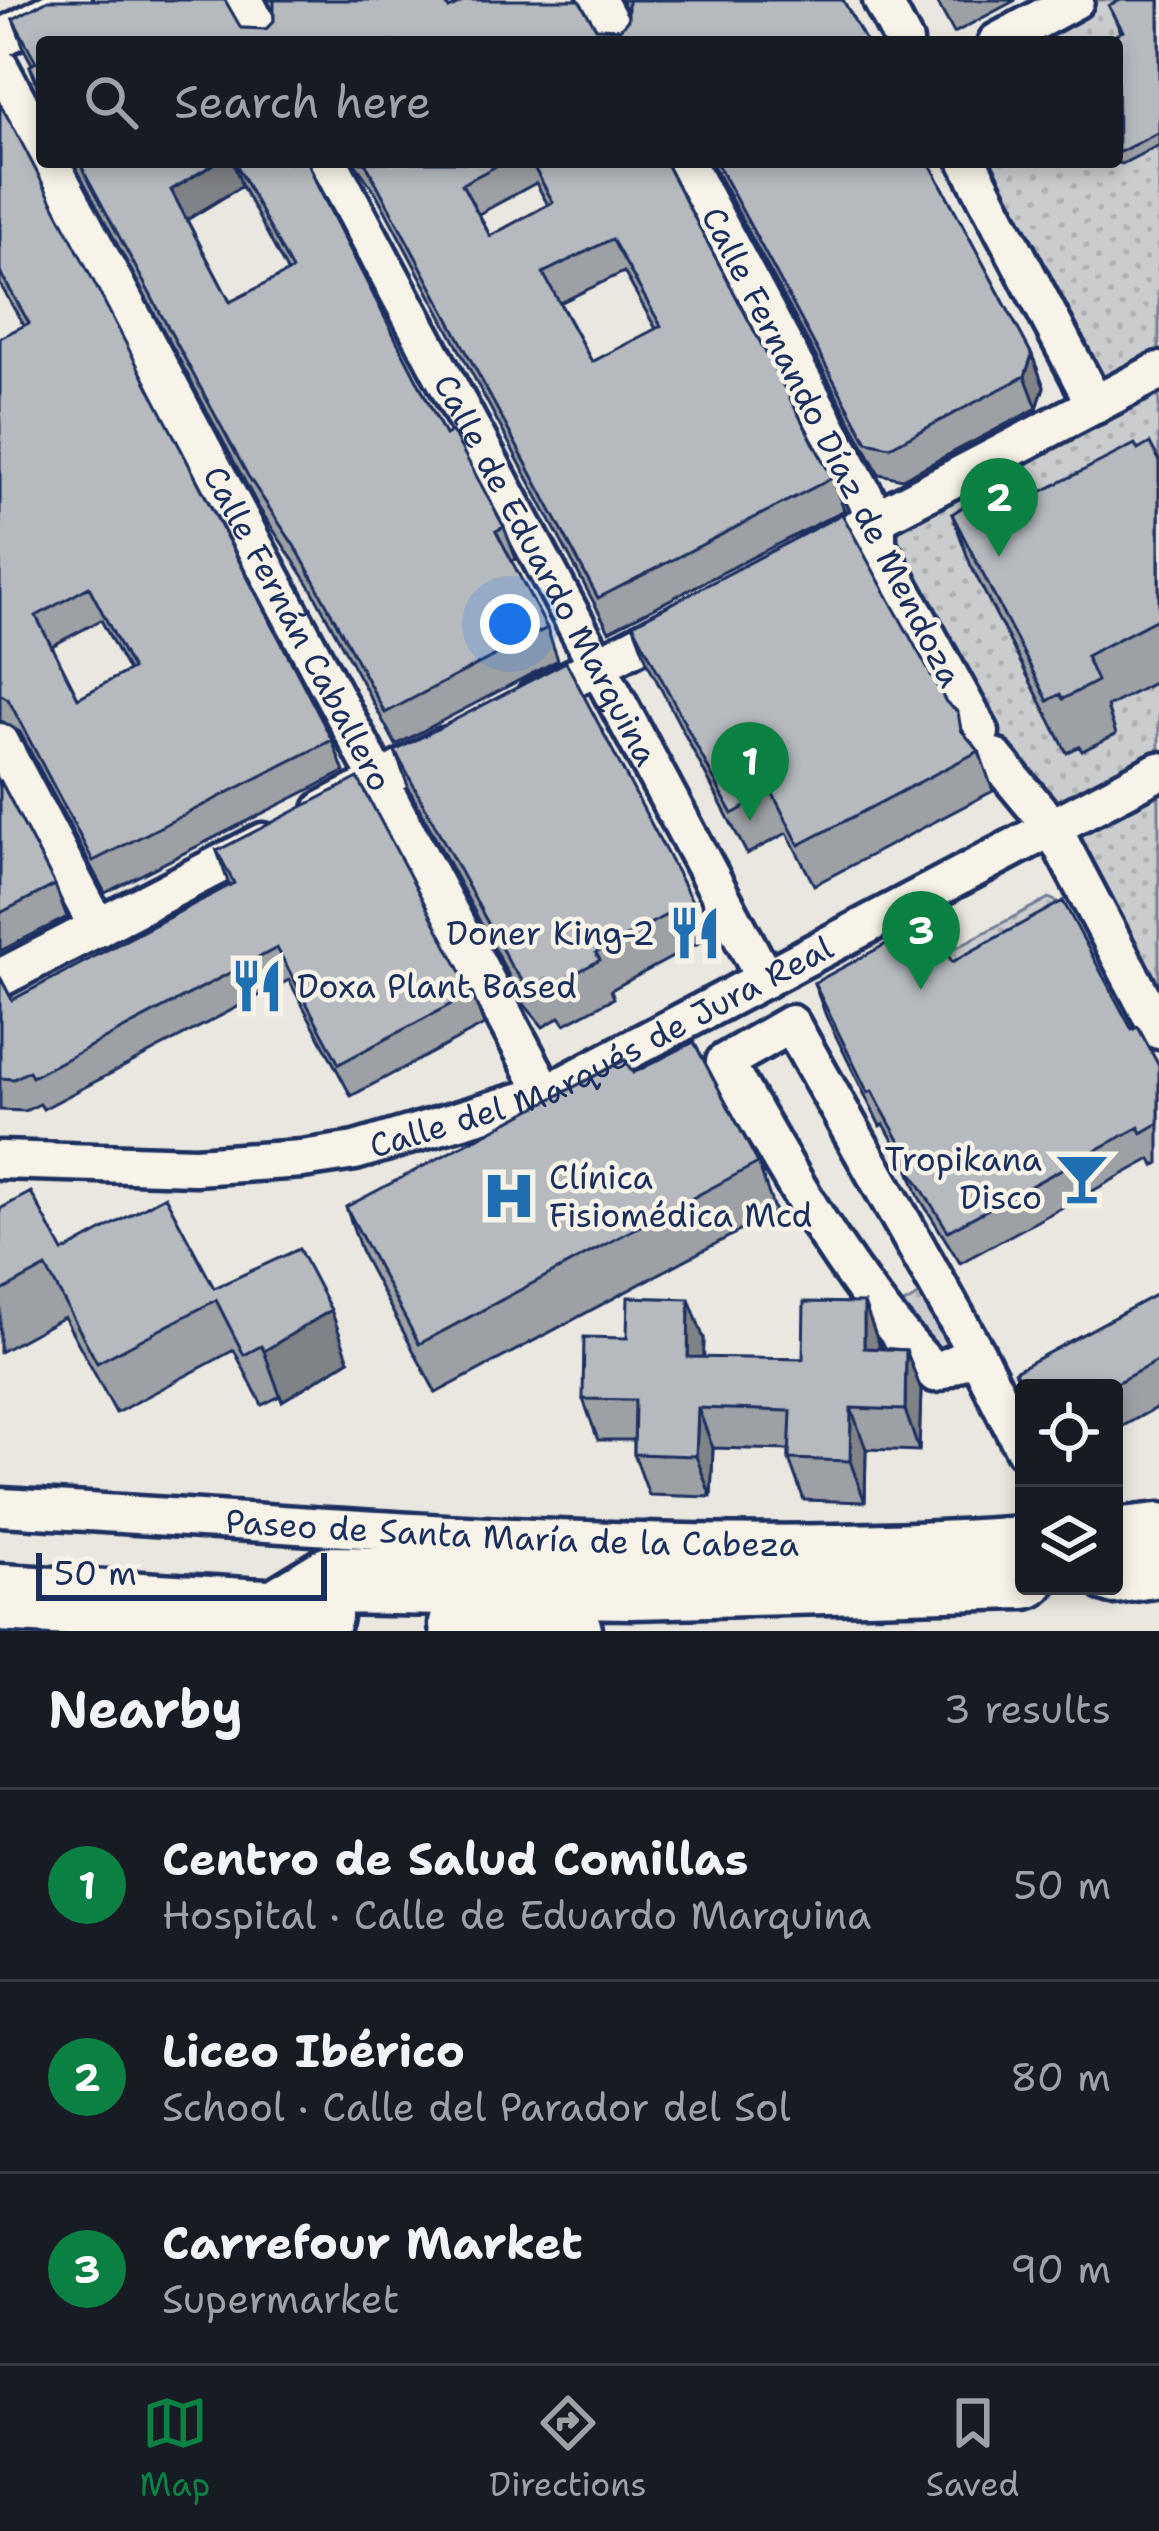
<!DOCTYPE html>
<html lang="en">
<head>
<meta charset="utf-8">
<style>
	:root { --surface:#171b24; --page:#242831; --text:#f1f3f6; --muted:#9ea1a6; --line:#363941; --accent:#0b8043 }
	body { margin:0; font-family:"Shantell Sans",sans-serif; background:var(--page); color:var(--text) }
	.controls { position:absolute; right:36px; bottom:36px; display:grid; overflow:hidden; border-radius:12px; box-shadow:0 6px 18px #0003 }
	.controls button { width:108px; height:108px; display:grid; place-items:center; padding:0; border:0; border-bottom:3px solid var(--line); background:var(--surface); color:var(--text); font:60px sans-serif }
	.scale { position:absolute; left:36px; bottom:30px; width:291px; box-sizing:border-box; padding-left:12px; border:6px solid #1b2f5e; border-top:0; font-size:33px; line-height:42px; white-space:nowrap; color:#1b2f5e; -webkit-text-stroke:9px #f7f3e8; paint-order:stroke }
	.you { position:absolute; left:510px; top:624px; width:42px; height:42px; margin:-30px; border:9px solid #fff; border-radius:50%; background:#1a73e8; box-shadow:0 0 0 18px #1a73e833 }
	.badge { display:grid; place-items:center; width:78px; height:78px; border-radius:50%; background:var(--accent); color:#fff; font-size:39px; font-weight:700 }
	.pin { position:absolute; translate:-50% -99px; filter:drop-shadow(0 3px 6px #0008) }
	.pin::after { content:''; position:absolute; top:63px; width:42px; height:36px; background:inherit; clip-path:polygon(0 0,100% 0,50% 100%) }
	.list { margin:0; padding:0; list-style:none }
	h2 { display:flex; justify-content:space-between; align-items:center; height:156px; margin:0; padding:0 48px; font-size:51px }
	h2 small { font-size:39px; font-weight:400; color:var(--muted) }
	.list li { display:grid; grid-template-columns:78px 1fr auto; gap:36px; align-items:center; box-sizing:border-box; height:192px; padding:0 48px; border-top:3px solid var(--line) }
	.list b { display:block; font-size:45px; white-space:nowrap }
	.list p { margin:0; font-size:39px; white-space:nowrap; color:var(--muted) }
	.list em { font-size:39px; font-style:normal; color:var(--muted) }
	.icon { flex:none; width:66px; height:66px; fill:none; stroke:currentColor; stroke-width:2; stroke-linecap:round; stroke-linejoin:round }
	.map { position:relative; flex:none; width:1159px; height:1631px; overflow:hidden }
	.search { position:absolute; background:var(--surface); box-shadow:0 6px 18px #0003; left:36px; right:36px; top:36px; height:132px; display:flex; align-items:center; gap:30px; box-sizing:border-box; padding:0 42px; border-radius:12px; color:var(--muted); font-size:45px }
	.sheet { height:732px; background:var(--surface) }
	nav { display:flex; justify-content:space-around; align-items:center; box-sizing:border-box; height:168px; border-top:3px solid var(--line); background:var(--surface); font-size:33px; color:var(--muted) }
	nav a { display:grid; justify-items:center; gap:6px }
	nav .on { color:var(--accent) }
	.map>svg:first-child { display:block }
	.green { fill:url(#green-dots); stroke:#737e96; stroke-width:3 }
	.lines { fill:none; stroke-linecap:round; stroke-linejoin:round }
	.street-casing { stroke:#1b2f5e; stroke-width:45 }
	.highway-casing { stroke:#1b2f5e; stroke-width:75 }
	.street { stroke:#f7f3e8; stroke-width:36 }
	.highway { stroke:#f7f3e8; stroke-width:66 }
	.wall { fill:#9da0a4; stroke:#1b2f5e; stroke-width:3; fill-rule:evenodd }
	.shaded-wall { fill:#7f8286; stroke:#1b2f5e; stroke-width:3 }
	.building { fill:#b6babf; stroke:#1b2f5e; stroke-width:3; fill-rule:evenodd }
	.labels { text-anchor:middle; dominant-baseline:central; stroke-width:9; stroke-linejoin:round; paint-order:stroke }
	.street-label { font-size:33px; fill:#1b2f5e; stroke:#f7f3e8 }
	.poi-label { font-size:33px; fill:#1b2f5e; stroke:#f7f3e8; text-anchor:end }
</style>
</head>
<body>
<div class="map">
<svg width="1159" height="1631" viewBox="0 0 1159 1631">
	<defs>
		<pattern id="green-dots" width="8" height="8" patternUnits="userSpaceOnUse" patternTransform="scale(3)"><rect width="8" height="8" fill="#cbcccd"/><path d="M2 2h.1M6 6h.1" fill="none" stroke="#aeb0b2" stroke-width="1.8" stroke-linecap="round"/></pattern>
	</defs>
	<rect width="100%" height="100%" fill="#eae7e0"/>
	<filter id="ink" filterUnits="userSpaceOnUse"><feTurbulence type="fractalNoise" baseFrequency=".00833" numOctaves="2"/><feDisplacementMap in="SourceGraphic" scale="24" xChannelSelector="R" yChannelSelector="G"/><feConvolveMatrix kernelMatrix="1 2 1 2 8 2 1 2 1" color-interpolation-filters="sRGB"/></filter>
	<g filter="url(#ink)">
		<path class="green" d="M1075,0H1159V1030L994,757L877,519L1095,405L968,162H1117V42H997Z
			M1049,898L1057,902L1074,934L964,996L942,955Z
			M931,1289L961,1344L935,1355L891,1311Z"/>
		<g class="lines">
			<defs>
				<g id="street">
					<path d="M244,0L266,42"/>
					<path d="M597,0L620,42"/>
					<path d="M882,0L904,42"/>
					<path d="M0,39L72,0"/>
					<path d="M997,42L1075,0"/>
					<path d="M0,68L42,147"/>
					<path id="s1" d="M50,162L546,1094"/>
					<path id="s2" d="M329,162L765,979"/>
					<path d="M685,162L877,519V545L980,732"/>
					<path d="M968,162L1095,405"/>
					<path d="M811,553L1159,371"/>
					<path d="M535,698L683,621"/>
					<path d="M0,742L98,928"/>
					<path d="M994,757L1052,827L1159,1030"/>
					<path d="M323,810L444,747"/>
					<path d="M0,978L263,842"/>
					<path id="s3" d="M0,1160L195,1166L302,1159L355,1151L546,1094L1159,771"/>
					<path d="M976,1353L935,1373C847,1283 787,1171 725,1062L791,1024L976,1353L1024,1449"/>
					<path id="s4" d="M0,1507C339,1525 684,1560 1024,1535"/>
					<path d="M1114,1527L1159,1522"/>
				</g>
				<path id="highway" d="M1114,1570L1159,1563
					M0,1598L318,1616
					M275,1614L331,1580L632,1585L1024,1575
					M463,1625L568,1631"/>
			</defs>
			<use href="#street" class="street-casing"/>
			<use href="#highway" class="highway-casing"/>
			<use href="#street" class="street"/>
			<use href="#highway" class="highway"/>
		</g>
		<path class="wall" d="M267,0H444L449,9L596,28L620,29L628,20V12L621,0H843L866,42H42V99L30,66L32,64L25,51L13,19L266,29L274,21V12Z
			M936,0H1016L954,33Z
			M1159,0V145L1122,164L1115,162H1117V42L1121,32L1109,6Z
			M0,104L332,740L344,772L105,893L20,732L0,720V338L24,326L0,284ZM101,620L128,671L78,698L52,646Z
			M73,162H308L318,187L445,435L504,527L516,559L511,561L547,628L558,660L396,745L310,586L259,508ZM242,186L288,273L230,302L187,220Z
			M354,162H665L832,478L844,510L609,631L377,195ZM536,183L548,205L490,236L479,214ZM624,272L656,329L592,362L560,303Z
			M711,162H929L1032,355L1044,387L1037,408L902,479L879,474Z
			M1138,450L1159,460V680L1107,707L1116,734L1082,751L1079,746L1067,753L971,566L952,514L1006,510Z
			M633,624L946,702L966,736L979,751L993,791L814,885L787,833L747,854L648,664Z
			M395,751L692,901L706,939L611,990L614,998L565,1024L560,1017L543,1027L524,1004L409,789Z
			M0,780L55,885L67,917L0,951Z
			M217,851L472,993L484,1025L351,1096L289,980L43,1109L40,1104L25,1111L0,1110V977L12,1000L229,885Z
			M952,962L1159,1066V1163L1154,1166L1151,1159L960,1263L919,1197L908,1168L884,1124L880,1126L826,1016L814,983Z
			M633,1073L758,1163L775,1212L436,1393L363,1256L346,1207Z
			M0,1209L63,1252L214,1288L349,1360L282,1401L280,1396L262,1405L234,1350L116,1413L64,1317L0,1352Z
			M1159,1293V1406L1114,1431V1388H1024V1395L1015,1371Z
			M704,1339L703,1358L803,1359L879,1344V1348L906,1350L921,1390L919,1451L866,1449L865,1502L804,1500L789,1459V1450L713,1448L711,1497L649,1495L634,1454V1440H598L583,1399Z"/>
		<path class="shaded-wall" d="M217,162H233L242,186L183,222L171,190Z
			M1032,355L1044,387L1037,408L1025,376Z
			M689,1299L704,1339L703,1398L688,1357Z
			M864,1303L879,1344V1388L864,1348Z
			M331,1310L349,1360L282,1401L264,1351Z
			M906,1350L921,1390L919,1451L905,1410Z
			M698,1408L713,1448L711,1497L696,1456Z
			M851,1408L866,1449L865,1502L850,1461Z"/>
		<path class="building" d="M48,0H225L241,28L266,29L274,21V0H444L449,9L467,0H579L596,28L620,29L628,20V0H843L866,42H42V91L30,66L36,62L13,19Z
			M1121,0H1159V132L1118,153L1117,42H1101L1123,31L1109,6Z
			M0,104L16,132L332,740L93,861L8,699L0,694V338L29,323L0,272ZM89,587L132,669L78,698L36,616Z
			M79,162H217L171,190L230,302L292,270L235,162H308L318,187L445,435L452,431L504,527L496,531L547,628L385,713L299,553L248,476Z
			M365,162H504L462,184L490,236L553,202L531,162H665L832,478L598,598ZM612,239L661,326L592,362L543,273Z
			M716,162H929L1032,355L1025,376L890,447L867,442Z
			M1150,443L1159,460V618L1086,656L1097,681L1063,699L1060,694L1048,701L952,514L995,485L1006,510L1135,444L1138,450Z
			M842,514L946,702L958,712L961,730L979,751L799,845L772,792L732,814L633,624Z
			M566,662L692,901L596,953L600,960L551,986L547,979L529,989L511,966L395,751Z
			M358,778L472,993L339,1064L277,948L32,1077L29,1071L14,1079L0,1078V977L12,1000L234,883L217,851Z
			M0,780L55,885L0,913Z
			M1063,901L1132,1030L1138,1027L1159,1066V1123L1142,1133L1139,1127L948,1231L907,1165L911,1162L872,1091L868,1093L814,983L929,921L952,962Z
			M694,1042L758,1163L419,1344L346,1207L625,1060L633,1073Z
			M31,1192L63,1252L165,1196L214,1288L299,1249L331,1310L264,1351L261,1346L244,1355L216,1300L97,1363L46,1267L0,1292V1209Z
			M1159,1293V1360L1107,1388H1024L1015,1371Z
			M628,1297L689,1299L688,1357L803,1359L804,1302L864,1303V1348L906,1350L905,1410L851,1408L850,1461L789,1459L791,1411L698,1408L696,1456L634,1454L635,1400L583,1399L584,1337L627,1338Z"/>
	</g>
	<defs>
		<symbol id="restaurant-bare" viewBox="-9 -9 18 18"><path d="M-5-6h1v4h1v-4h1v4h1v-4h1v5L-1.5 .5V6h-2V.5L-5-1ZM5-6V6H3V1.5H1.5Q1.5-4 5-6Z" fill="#1f6fb2" stroke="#f7f3e8" stroke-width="2.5" paint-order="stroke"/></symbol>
		<symbol id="bar-bare" viewBox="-9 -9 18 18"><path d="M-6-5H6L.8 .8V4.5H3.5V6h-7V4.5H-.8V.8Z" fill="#1f6fb2" stroke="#f7f3e8" stroke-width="2.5" paint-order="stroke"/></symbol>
		<symbol id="hospital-bare" viewBox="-9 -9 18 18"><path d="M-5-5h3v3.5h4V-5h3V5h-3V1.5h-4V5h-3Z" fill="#1f6fb2" stroke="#f7f3e8" stroke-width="2.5" paint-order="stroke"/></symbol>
	</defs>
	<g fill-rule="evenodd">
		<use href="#restaurant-bare" x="657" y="895" width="76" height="76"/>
		<use href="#restaurant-bare" x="219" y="948" width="76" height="76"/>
		<use href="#bar-bare" x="1044" y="1140" width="76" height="76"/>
		<use href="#hospital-bare" x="471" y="1158" width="76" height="76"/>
	</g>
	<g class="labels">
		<g class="street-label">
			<text transform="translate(832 447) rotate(63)">Calle Fernando Díaz de Mendoza</text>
			<text stroke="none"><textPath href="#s2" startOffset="462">Calle de Eduardo Marquina</textPath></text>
			<text stroke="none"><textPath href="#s1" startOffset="528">Calle Fernán Caballero</textPath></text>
			<text stroke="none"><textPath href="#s3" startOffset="624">Calle del Marqués de Jura Real</textPath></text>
			<text stroke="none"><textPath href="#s4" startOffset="513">Paseo de Santa María de la Cabeza</textPath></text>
		</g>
		<g class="poi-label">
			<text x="655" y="933">Doner King-2</text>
			<text x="297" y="986" text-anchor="start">Doxa Plant Based</text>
			<text x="1042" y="1159">Tropikana<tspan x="1042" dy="38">Disco</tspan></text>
			<text x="549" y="1177" text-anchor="start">Clínica<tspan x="549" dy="38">Fisiomédica Mcd</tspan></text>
		</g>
	</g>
</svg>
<div class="controls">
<button><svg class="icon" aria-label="locate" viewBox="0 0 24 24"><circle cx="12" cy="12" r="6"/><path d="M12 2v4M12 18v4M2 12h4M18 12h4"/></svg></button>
<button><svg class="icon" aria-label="layers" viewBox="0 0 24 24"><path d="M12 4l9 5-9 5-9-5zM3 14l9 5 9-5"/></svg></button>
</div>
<div class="scale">50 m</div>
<div class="you"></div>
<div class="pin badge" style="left:750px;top:821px">1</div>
<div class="pin badge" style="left:999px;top:557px">2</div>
<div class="pin badge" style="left:921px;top:990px">3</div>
<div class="search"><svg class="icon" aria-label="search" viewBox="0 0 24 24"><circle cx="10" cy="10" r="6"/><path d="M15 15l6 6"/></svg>Search here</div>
</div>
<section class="sheet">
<h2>Nearby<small>3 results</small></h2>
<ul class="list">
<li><span class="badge">1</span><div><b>Centro de Salud Comillas</b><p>Hospital · Calle de Eduardo Marquina</p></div><em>50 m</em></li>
<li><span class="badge">2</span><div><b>Liceo Ibérico</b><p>School · Calle del Parador del Sol</p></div><em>80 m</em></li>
<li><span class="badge">3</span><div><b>Carrefour Market</b><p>Supermarket</p></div><em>90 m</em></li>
</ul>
</section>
<nav>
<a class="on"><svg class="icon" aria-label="map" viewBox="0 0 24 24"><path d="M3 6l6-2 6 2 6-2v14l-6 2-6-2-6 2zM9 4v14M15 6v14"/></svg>Map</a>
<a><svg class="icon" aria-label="directions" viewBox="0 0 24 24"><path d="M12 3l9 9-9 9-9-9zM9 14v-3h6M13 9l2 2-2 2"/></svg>Directions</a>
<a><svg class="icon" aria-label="saved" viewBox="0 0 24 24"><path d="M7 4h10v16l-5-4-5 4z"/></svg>Saved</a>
</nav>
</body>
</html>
